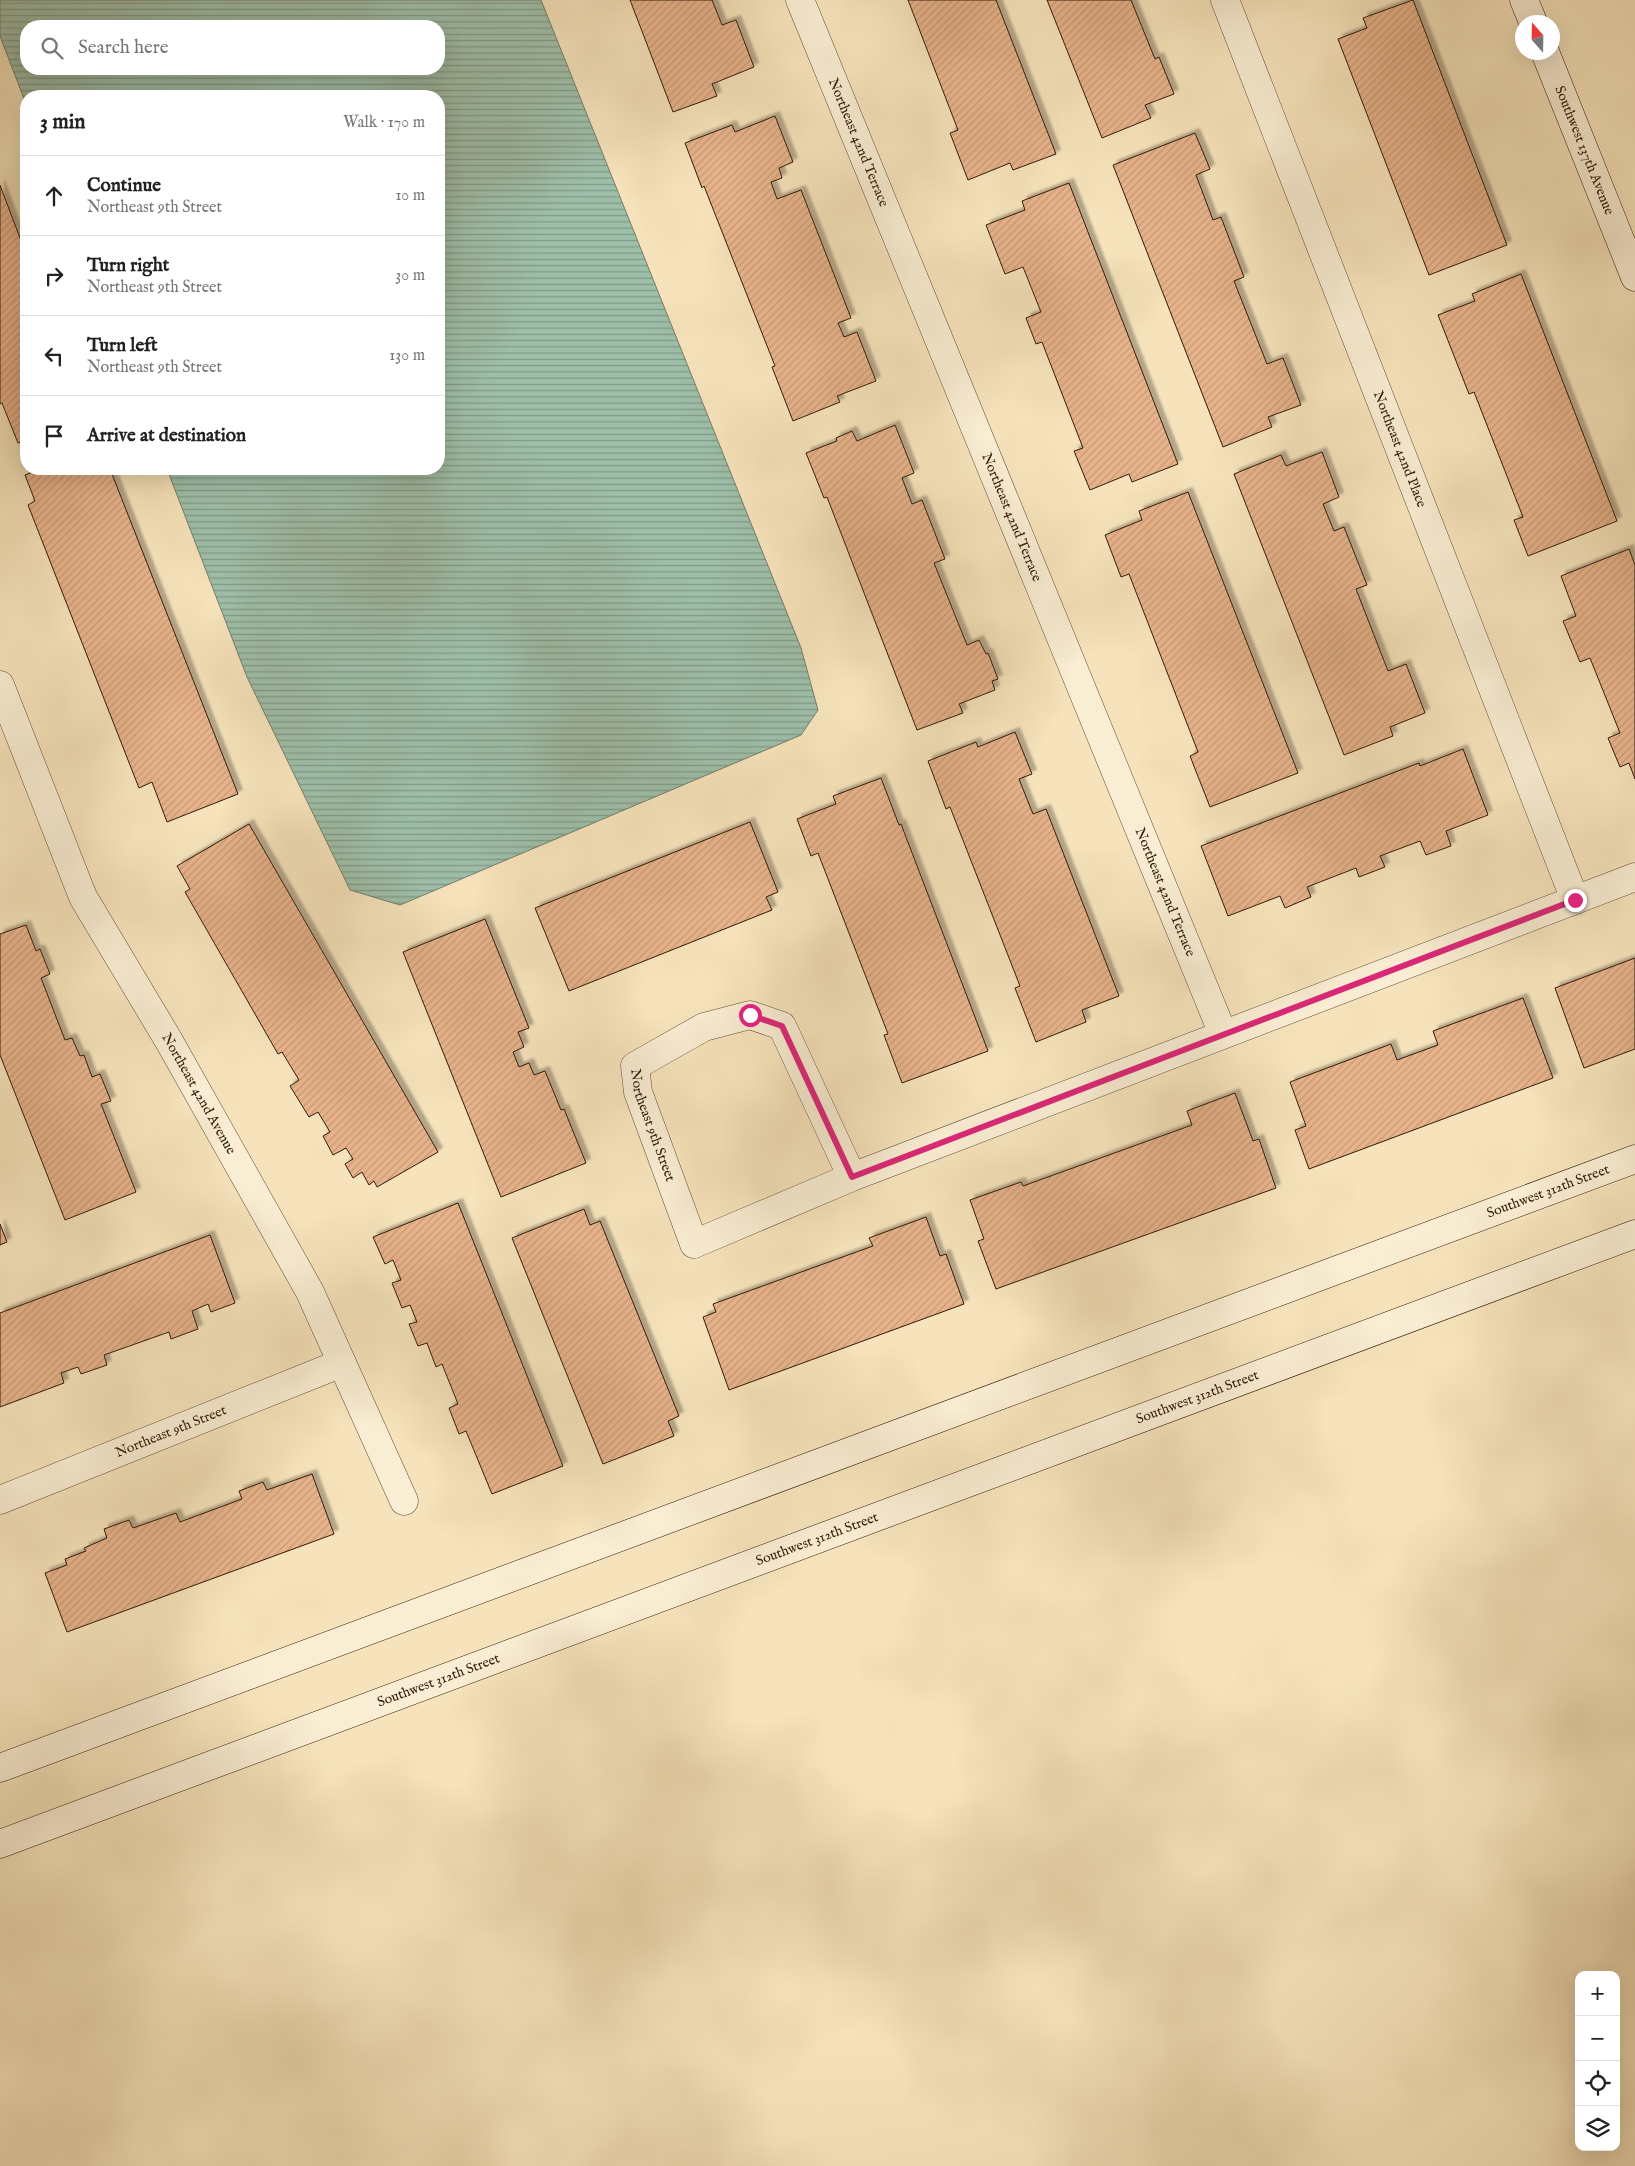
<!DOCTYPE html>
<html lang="en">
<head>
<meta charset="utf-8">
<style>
	:root { --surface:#fff; --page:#f2f2f2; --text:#222; --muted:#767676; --line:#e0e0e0 }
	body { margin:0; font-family:"IM FELL English",serif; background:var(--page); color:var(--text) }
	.controls { position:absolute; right:15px; bottom:15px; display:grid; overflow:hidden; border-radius:10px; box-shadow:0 5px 20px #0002 }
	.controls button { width:45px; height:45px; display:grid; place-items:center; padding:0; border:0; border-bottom:1px solid var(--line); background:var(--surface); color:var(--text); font:25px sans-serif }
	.compass { position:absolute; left:1515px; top:15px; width:45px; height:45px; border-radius:50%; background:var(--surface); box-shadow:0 5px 20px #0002; rotate:340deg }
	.stop { position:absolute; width:15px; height:15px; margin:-11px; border:4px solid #db2777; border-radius:50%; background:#fff }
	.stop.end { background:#db2777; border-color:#fff; box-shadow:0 1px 5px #0008 }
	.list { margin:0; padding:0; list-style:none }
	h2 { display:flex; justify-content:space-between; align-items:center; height:65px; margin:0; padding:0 20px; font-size:21px }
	h2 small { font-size:16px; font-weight:400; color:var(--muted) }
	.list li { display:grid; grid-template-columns:32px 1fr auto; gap:15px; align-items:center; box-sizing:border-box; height:80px; padding:0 20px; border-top:1px solid var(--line) }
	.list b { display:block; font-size:19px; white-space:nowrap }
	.list p { margin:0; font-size:16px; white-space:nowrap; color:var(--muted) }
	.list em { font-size:16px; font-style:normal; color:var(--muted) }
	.icon { flex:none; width:28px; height:28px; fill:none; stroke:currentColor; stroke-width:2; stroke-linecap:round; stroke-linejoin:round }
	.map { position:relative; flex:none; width:1635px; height:2166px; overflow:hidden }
	.search { position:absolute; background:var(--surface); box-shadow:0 5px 20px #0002; left:20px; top:20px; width:425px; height:55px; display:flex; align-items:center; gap:12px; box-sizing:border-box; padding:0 18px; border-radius:20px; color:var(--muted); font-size:19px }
	.panel { position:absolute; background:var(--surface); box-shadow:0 5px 20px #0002; left:20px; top:90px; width:425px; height:385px; border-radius:20px }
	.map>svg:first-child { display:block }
	.water { fill:url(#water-rules); stroke:#737d69; fill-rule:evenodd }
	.building { fill:url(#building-hatch); stroke:#331a08; filter:url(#shadow) }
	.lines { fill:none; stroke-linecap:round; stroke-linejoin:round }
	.minor-casing { stroke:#644c35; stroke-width:29 }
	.secondary-casing { stroke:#331a08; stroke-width:29 }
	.minor { stroke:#f9edd3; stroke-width:28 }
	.secondary { stroke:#f9edd3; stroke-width:28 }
	.route { stroke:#db2777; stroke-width:6 }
	.labels { text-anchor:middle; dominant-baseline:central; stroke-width:4.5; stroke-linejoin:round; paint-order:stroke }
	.street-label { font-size:14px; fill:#331a08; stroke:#f9edd3 }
</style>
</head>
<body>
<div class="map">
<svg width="1635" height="2166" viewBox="0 0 1635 2166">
	<defs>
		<pattern id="water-rules" width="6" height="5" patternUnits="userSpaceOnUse" patternTransform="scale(1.25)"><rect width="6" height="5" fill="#9ebfaa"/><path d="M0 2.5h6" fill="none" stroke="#819a88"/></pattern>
		<pattern id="building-hatch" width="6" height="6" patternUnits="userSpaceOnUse" patternTransform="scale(1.25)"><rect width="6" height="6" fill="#e7b38b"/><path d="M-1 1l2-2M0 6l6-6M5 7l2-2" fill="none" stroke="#c79976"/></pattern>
		<filter id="shadow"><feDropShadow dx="4.5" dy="-4.5" stdDeviation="1" flood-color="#0004"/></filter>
	</defs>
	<rect width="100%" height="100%" fill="#f6e3bb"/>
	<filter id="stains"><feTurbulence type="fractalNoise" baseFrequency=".004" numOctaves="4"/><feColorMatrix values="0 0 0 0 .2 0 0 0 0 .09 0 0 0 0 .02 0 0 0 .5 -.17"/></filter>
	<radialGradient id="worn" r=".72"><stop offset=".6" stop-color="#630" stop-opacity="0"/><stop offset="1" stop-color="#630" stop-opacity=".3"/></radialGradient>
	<path class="water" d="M0,0H541L801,648L818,710L801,735L400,905L350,890L247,677L167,469H439V96H26V104L0,36ZM26,26H439V69H26Z"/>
	<path class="building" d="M630,0H712L722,25L736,20L754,67L712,84L717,96L673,112Z
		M908,0H996L1056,154L1013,170L1010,163L968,180L950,133L958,130Z
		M1047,0H1131L1155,59L1159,57L1174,94L1145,105L1151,118L1102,138Z
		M1413,0L1507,245L1429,275L1338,39L1367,28L1363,18Z
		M775,116L793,162L779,168L782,178L771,182L777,199L801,190L851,318L838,323L844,337L857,332L876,381L837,396L840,402L793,421L772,367L775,366L704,186L702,188L685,143L732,125L735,132Z
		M1195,133L1210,169L1196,175L1213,220L1221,217L1244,277L1234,281L1267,364L1283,358L1301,405L1268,417L1272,427L1223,447L1113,165Z
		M1069,183L1178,464L1132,482L1129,474L1090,490L1074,451L1083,448L1042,342L1036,344L1026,318L1041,312L1023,267L1005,274L986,225L1025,210L1022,201Z
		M0,185L26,254V440L18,443L2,403L0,404Z
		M1521,274L1617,521L1528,556L1514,520L1523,517L1474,392L1469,394L1438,315L1475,301L1472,294Z
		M895,425L914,473L902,478L912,504L922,500L945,559L934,563L967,645L979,640L986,654L988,653L998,679L992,681L995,690L959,704L963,713L917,730L827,497L824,498L806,453L837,441L836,438L852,431L857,441Z
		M1322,452L1339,497L1323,504L1334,531L1344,527L1367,585L1356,589L1388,671L1406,664L1425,713L1390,727L1393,736L1344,755L1234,474L1281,455L1286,466Z
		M40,469H110L238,794L167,822L152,782L139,788L28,505L35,501L25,475Z
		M1188,492L1298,773L1210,807L1190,756L1198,752L1129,574L1121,577L1105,535L1142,520L1139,511Z
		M1629,549L1635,565V779L1629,763L1620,767L1608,738L1620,733L1590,658L1580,662L1563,621L1576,616L1561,576Z
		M1015,732L1032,774L1019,779L1033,814L1046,809L1119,996L1082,1010L1086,1022L1036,1042L1015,988L1020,986L950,807L946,809L928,761L976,742L978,747Z
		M1463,749L1488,815L1446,831L1451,846L1426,855L1420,841L1380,856L1385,867L1359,877L1356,868L1307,887L1311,897L1285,908L1280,896L1228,916L1201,846L1419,763L1420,766Z
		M881,778L899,825L901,824L988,1051L902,1083L884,1035L888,1034L818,853L811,856L797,819L836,804L833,796Z
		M750,822L778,892L766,897L772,910L569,991L535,908Z
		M249,824L438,1152L377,1187L374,1181L369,1185L362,1172L353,1178L345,1164L353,1159L346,1148L333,1155L323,1136L330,1132L318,1112L309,1117L290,1086L299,1080L282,1052L278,1054L185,892L190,889L177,866Z
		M485,919L529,1028L518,1032L524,1047L513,1052L519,1067L529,1063L534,1075L545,1071L561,1110L564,1109L586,1163L501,1197L403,952Z
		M26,925L36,951L40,949L50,974L41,978L65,1040L72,1038L80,1056L84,1055L92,1077L100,1074L111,1101L101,1104L136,1192L65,1220L0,1055V934Z
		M1635,958V1049L1584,1068L1555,988Z
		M1523,998L1553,1078L1309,1169L1295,1130L1306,1126L1290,1082L1391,1044L1397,1060L1438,1045L1433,1031Z
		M1235,1093L1253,1141L1259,1139L1276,1188L996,1289L978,1241L984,1239L970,1200L1021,1182L1023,1186L1192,1125L1187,1111Z
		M458,1203L563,1466L492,1494L466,1431L459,1434L449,1408L458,1404L442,1364L436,1367L427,1343L418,1346L409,1324L417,1322L410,1305L402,1308L392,1283L401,1280L393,1260L385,1264L373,1237Z
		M584,1209L590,1225L600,1221L679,1416L668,1421L674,1436L603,1464L512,1238Z
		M926,1217L940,1256L946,1254L964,1304L729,1390L703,1317L716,1312L713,1304L873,1246L869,1238Z
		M0,1224L7,1242L0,1245Z
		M210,1235L235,1303L211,1312L208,1304L192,1311L198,1329L171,1339L169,1332L104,1355L107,1365L81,1374L78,1367L61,1373L64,1383L0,1407V1313Z
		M312,1474L334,1534L67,1632L45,1573L67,1565L65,1559L86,1551L84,1548L107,1538L104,1529L129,1520L133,1528L176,1513L180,1522L242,1499L239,1491L263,1482L267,1490Z"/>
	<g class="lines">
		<defs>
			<g id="minor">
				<path id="s1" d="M800,0L1223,1034"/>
				<path id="s2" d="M1225,0L1575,900"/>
				<path id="s3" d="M0,685L83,897L169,1041L310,1292L404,1501"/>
				<path id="s4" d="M852,1177L782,1026L750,1015L704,1027L635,1066L638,1092L694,1244L852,1177L1635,877"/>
				<path id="s5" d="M0,1500L342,1363"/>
			</g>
			<g id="secondary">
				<path d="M1524,0L1533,22"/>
				<path id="s6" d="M1545,52L1635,277"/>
				<path id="s7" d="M0,1768L1635,1159"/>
				<path id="s8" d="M0,1844L1635,1234"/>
			</g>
		</defs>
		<use href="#minor" class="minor-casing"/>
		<use href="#secondary" class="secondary-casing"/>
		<use href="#minor" class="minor"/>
		<use href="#secondary" class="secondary"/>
	</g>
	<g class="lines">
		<path class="route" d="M750,1015L782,1026L852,1177L1575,900"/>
	</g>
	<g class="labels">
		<g class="street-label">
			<text stroke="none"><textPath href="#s1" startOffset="154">Northeast 42nd Terrace</textPath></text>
			<text stroke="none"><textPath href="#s6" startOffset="106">Southwest 137th Avenue</textPath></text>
			<text stroke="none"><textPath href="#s2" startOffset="482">Northeast 42nd Place</textPath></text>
			<text stroke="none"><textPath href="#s1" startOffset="559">Northeast 42nd Terrace</textPath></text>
			<text stroke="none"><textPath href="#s1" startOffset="964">Northeast 42nd Terrace</textPath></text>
			<text stroke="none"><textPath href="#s3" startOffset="456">Northeast 42nd Avenue</textPath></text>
			<text stroke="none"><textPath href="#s4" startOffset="389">Northeast 9th Street</textPath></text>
			<text stroke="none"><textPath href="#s7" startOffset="1652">Southwest 312th Street</textPath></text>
			<text stroke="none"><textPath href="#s8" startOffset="1278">Southwest 312th Street</textPath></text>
			<text stroke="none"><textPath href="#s5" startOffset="184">Northeast 9th Street</textPath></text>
			<text stroke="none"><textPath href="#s8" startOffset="872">Southwest 312th Street</textPath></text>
			<text stroke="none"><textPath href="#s8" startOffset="468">Southwest 312th Street</textPath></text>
		</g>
	</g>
	<rect width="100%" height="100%" filter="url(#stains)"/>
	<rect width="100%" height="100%" fill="url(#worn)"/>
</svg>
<div class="controls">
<button>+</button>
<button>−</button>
<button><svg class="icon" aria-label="locate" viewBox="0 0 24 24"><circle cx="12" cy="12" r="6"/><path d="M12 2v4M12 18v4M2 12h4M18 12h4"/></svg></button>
<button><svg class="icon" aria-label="layers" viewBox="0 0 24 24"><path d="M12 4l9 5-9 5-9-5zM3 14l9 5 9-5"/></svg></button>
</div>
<svg class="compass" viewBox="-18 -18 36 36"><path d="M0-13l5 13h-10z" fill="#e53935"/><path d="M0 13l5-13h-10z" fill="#767676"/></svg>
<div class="stop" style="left:750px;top:1015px"></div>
<div class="stop end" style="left:1575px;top:900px"></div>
<div class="search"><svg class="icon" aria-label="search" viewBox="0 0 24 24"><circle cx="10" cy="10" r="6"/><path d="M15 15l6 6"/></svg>Search here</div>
<section class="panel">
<h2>3 min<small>Walk · 170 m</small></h2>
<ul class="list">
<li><svg class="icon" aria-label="ahead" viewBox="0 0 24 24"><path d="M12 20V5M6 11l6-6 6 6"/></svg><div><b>Continue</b><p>Northeast 9th Street</p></div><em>10 m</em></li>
<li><svg class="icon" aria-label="right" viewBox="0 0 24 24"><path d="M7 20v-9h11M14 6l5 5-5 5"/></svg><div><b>Turn right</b><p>Northeast 9th Street</p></div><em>30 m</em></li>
<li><svg class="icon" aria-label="left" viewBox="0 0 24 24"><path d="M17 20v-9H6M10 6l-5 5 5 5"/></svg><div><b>Turn left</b><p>Northeast 9th Street</p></div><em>130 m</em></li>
<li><svg class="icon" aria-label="arrive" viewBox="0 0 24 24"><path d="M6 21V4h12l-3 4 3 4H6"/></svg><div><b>Arrive at destination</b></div></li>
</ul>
</section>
</div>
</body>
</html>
